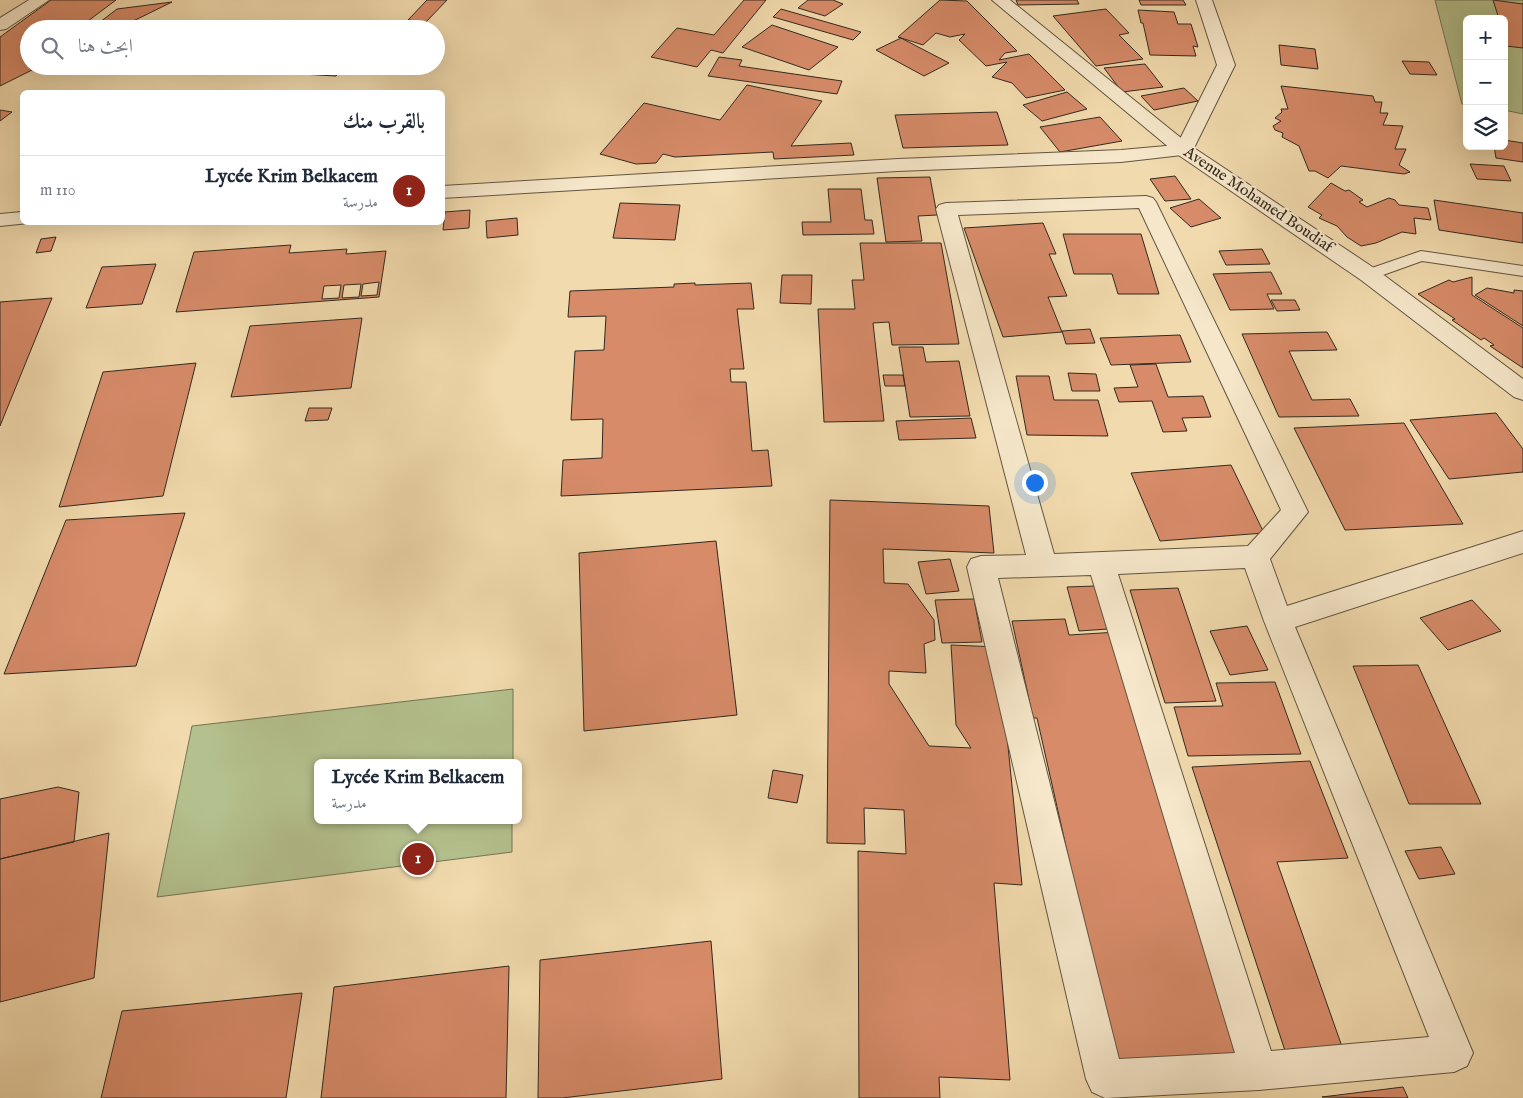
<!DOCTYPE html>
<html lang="ar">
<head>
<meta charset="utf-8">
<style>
	:root { --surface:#fff; --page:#f6f6f7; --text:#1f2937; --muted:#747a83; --line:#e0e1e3; --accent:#8f2418 }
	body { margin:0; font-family:"IM FELL English",Amiri,serif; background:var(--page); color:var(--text); direction:rtl }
	.controls { position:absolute; right:15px; top:15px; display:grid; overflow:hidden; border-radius:8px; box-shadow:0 5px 20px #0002 }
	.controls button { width:45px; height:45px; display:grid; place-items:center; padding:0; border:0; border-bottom:1px solid var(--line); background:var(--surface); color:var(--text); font:25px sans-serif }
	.you { position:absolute; left:1034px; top:482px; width:18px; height:18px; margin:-12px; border:4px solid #fff; border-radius:50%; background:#1a73e8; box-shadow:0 0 0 8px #1a73e833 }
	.badge { display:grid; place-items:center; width:32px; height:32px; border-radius:50%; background:var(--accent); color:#fff; font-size:16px; font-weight:700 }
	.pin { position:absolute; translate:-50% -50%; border:2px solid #fff; box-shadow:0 1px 5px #0006 }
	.popup { position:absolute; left:314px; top:759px; width:208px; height:65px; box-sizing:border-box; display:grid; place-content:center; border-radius:8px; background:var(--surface); filter:drop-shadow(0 1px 4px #0005); font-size:16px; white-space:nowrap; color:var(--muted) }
	.popup b { font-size:19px; color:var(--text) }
	.popup::after { content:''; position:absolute; left:50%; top:100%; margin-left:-10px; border:10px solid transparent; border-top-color:var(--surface) }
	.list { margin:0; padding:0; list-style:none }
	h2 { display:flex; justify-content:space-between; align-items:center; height:65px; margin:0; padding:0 20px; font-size:21px }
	h2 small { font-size:16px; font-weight:400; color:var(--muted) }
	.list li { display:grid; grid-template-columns:32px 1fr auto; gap:15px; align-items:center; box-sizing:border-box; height:70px; padding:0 20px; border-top:1px solid var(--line) }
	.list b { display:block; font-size:19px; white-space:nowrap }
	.list p { margin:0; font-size:16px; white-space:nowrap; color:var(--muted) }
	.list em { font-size:16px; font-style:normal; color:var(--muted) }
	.icon { flex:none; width:28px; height:28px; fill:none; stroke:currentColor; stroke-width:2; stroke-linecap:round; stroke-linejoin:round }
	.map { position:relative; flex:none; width:1523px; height:1098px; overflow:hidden; direction:ltr }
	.search { position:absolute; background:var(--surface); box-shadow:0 5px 20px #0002; left:20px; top:20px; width:425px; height:55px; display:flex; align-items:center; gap:12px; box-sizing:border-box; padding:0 18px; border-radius:28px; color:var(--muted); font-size:19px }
	.panel { position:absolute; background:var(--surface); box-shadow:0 5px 20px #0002; left:20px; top:90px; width:425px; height:135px; border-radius:8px; direction:rtl }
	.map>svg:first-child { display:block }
	.green { fill:#b4c18e; stroke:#737556 }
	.building { fill:#d78b69; stroke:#32291e; fill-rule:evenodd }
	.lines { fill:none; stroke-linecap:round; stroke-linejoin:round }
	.service-casing { stroke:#625542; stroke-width:2 }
	.minor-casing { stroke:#625542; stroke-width:2 }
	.tertiary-casing { stroke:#625542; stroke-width:2 }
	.service { fill:#f6e7ca; fill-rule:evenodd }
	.minor { fill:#f6e7ca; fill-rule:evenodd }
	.tertiary { fill:#f6e7ca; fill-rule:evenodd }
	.labels { text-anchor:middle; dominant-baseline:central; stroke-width:4.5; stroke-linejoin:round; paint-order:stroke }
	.far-street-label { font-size:16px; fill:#32291e; stroke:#f6e7ca }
</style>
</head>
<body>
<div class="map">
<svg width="1523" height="1098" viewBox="0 0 1523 1098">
	<rect width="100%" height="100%" fill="#f1daad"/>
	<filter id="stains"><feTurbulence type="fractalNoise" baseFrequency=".004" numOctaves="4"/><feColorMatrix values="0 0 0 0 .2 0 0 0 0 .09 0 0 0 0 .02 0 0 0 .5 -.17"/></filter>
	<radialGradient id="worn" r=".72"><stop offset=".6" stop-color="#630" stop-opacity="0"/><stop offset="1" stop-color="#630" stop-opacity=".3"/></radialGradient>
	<path class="green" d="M1435,0H1523V114L1504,110V19H1467V105L1462,104Z
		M513,689V763H318V820H512V852L157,897L192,726Z"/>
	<path class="building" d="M51,0H116L84,24L83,29H29V66H40L0,86V37Z
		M427,0H447L426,22L408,20Z
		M744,0H766L723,53L711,50L697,67L651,57L677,28L714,35Z
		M808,0H833L843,4L825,16L798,8Z
		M940,0L967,1L1017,51L1005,53L999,60L1029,54L1065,90L1026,98L1012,83L992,77L1007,62L986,66L959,40L965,34L950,37L936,33L923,45L898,37Z
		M1016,0H1077L1079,4L1018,5Z
		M1139,0H1183L1186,5H1141Z
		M1493,0L1523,4V48L1506,46L1504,19H1499Z
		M172,2L117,29H91L117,9Z
		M781,9L861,32L853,40L773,17Z
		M1106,9L1129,33L1119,35L1143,59L1096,66L1053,16Z
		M1138,10L1174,12L1178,24H1191L1198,47L1193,46L1196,56L1150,55L1143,23H1141Z
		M772,25L838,47L809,70L742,47Z
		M901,38L949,63L924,76L876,50Z
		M1279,45L1315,49L1318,69L1281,65Z
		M719,57L742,60L739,66L842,81L837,94L708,76Z
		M1402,61L1429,62L1437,75L1410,74Z
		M1145,64L1163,87L1122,92L1104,68Z
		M234,66H343L336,76L231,70Z
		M747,85L822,101L791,146L851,143L854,155L774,159L773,152L675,157L663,154L656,163L636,164L600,154L644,103L720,120Z
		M1281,86L1373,96L1375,102H1382L1380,113H1388L1383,125L1403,126L1395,149H1406L1399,165L1410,172L1404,174L1341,166L1328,178L1315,171H1309L1299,146L1282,137L1283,133L1275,130L1273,126L1281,121L1275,118L1282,112L1281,109H1288Z
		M1184,88L1198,101L1154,110L1141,96Z
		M1067,92L1087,109L1042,121L1023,105Z
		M0,110L12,112L0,121Z
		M997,112L1008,145L903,148L895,115Z
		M1100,117L1122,141L1060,152L1040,127Z
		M1504,140L1523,143V162L1496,158L1494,146H1504Z
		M1470,164L1504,166L1511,181L1477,179Z
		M1175,176L1191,199L1165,201L1150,179Z
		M930,177L937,215L918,216L922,241L886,242L877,178Z
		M1331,183L1345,191L1349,190L1363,200L1359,202L1367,207L1389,198L1395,200L1399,205L1428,208L1431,220L1414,218L1416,234L1402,232L1376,243L1361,246L1347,237L1337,226L1319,218L1322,215L1308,207Z
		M828,189H861L865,220H872L874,234L803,235L802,222H831Z
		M1199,199L1221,218L1191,227L1170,208Z
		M1434,200L1523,213V243L1439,230Z
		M620,203L680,205L675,240L613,238Z
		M470,210L469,228L443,230L445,212Z
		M517,218L518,235L487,238L486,221Z
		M1043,223L1056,254H1049L1067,296L1048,297L1062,332L1003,337L964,228Z
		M1063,234H1141L1159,294H1118L1112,274H1074Z
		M56,237L51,251L36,253L41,239Z
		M860,243H941L959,344L892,345L889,322L873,323L884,421L824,422L818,309H855L852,280H864Z
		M291,245L289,253L347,249L346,254L386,251L379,297L176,312L194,252ZM379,282L377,295L361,296L363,284ZM361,284L359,297L342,298L344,285ZM341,285L339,298L322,299L324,286Z
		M1262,249L1270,264L1226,265L1219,251Z
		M156,264L142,304L86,308L102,267Z
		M1271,272L1282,294H1267L1274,309L1230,310L1213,274Z
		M782,275H812L811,304L780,303Z
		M1472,277V295L1523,328V368L1490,346L1494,345L1484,338L1481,340L1452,320L1455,319L1418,294L1449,280L1453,282Z
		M695,283V285L751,283L754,309H737L744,369H730L731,382H746L752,451L768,450L772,486L561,496L563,460L602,458L603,419L571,420L575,351L604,350L606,316L568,317L570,291L674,287V284Z
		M1487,288L1514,293V290L1523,291V326L1475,295Z
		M52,298L0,426V302Z
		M1271,300H1295L1300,310L1277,311Z
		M362,318L351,388L231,397L250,326Z
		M1090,329L1095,343L1066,344L1062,331Z
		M1327,332L1337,350L1289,351L1312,400L1350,399L1359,416L1279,417L1242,334Z
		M1180,335L1191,362L1111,365L1100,338Z
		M899,347H923L926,362L959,361L970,416L910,417Z
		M196,363L163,496L59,507L103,372Z
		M1156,364L1168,397L1203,396L1211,417L1182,418L1187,431L1163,432L1152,401L1119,402L1114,388L1138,387L1130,365Z
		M1068,373L1096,374L1100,391H1072Z
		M883,375H903L905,386H885Z
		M1016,376H1049L1054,400H1098L1108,436L1027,435Z
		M309,408H332L328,420L305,421Z
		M1496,413L1523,449V472L1449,479L1410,420Z
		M971,418L976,438L899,440L896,421Z
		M1404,423L1463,524L1345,530L1294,428Z
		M1231,465L1264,533L1160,541L1131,473Z
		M830,500L989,506L994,553L883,549L884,583L908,584L934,620L935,640L924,644L926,673L889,671V684L929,746L971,748L956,725L951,645L998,647L1022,885L994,883L1010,1080L939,1077L940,1098H859L858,851L906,854L904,810L864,808L865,844L827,843Z
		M185,513L136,666L4,674L66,520Z
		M716,541L737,715L584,731L579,553Z
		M950,559L959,591L926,594L918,562Z
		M1095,586L1108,629L1079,631L1067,587Z
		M1178,588L1216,701L1165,703L1130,590Z
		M974,599L982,642L942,643L935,600Z
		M1472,600L1501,631L1448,650L1420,618Z
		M1065,619L1069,635L1118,632L1246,1071L1118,1077L1037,718H1033L1012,621Z
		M1247,626L1268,670L1230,675L1210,631Z
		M1418,665L1481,804H1409L1353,666Z
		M1275,682L1301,754L1188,756L1174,707L1223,706L1216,683Z
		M1310,761L1348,858L1277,862L1346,1058L1289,1063L1192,767Z
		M773,770L803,775L797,803L768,798Z
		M58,787L79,792L74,842L0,859V799Z
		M109,833L94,978L0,1002V859Z
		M1441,847L1455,874L1419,879L1405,851Z
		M711,941L722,1079L562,1098H538L540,960Z
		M509,966L506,1098H321L334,987Z
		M302,993L286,1098H101L122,1011Z
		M1403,1087L1408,1098L1322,1097Z"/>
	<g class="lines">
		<defs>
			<path id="service" d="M1421,251L1523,266V276L1422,261L1369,280L1363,279L1361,275L1363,271Z"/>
			<path id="minor" d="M29,0H49L6,29L0,30V18Z
				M1196,0H1212L1235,65L1191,154L1121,162L898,171L442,198V186L898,159L1121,150L1177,145L1217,65Z
				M1146,196L1153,198L1156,202L1308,512L1270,559L1287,606L1523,531V553L1295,627L1473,1053L1467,1066L1454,1072L1259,1090L1105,1098L1092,1092L1086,1079L967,567L971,559L981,556L1026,555L936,209L939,205L946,203ZM1139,208L1281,510L1248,546L1054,554L958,215ZM1245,568L1264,621L1429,1037L1271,1051L1118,574ZM1091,575L1235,1053L1119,1059L998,578Z
				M22,212V222L29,223L0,226V214Z"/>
			<path id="tertiary" d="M992,0H1010L1191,146L1377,270L1523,379V400L1514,397L1361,280L1177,154Z"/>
		</defs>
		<use href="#service" class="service-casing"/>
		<use href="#minor" class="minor-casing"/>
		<use href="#tertiary" class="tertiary-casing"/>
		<use href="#service" class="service"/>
		<use href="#minor" class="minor"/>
		<use href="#tertiary" class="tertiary"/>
	</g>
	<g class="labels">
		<g class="far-street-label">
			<text transform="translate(1258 200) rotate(34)">Avenue Mohamed Boudiaf</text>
		</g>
	</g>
	<rect width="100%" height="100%" filter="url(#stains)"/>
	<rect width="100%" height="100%" fill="url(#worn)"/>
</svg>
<div class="controls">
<button>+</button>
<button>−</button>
<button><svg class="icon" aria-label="layers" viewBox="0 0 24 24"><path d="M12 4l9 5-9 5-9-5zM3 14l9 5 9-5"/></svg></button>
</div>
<div class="you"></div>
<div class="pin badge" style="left:418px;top:859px">1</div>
<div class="popup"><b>Lycée Krim Belkacem</b>مدرسة</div>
<div class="search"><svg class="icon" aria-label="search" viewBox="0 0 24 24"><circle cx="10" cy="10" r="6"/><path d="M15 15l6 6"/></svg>ابحث هنا</div>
<section class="panel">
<h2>بالقرب منك<small></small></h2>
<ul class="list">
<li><span class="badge">1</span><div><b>Lycée Krim Belkacem</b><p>مدرسة</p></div><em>110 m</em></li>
</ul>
</section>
</div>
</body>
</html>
